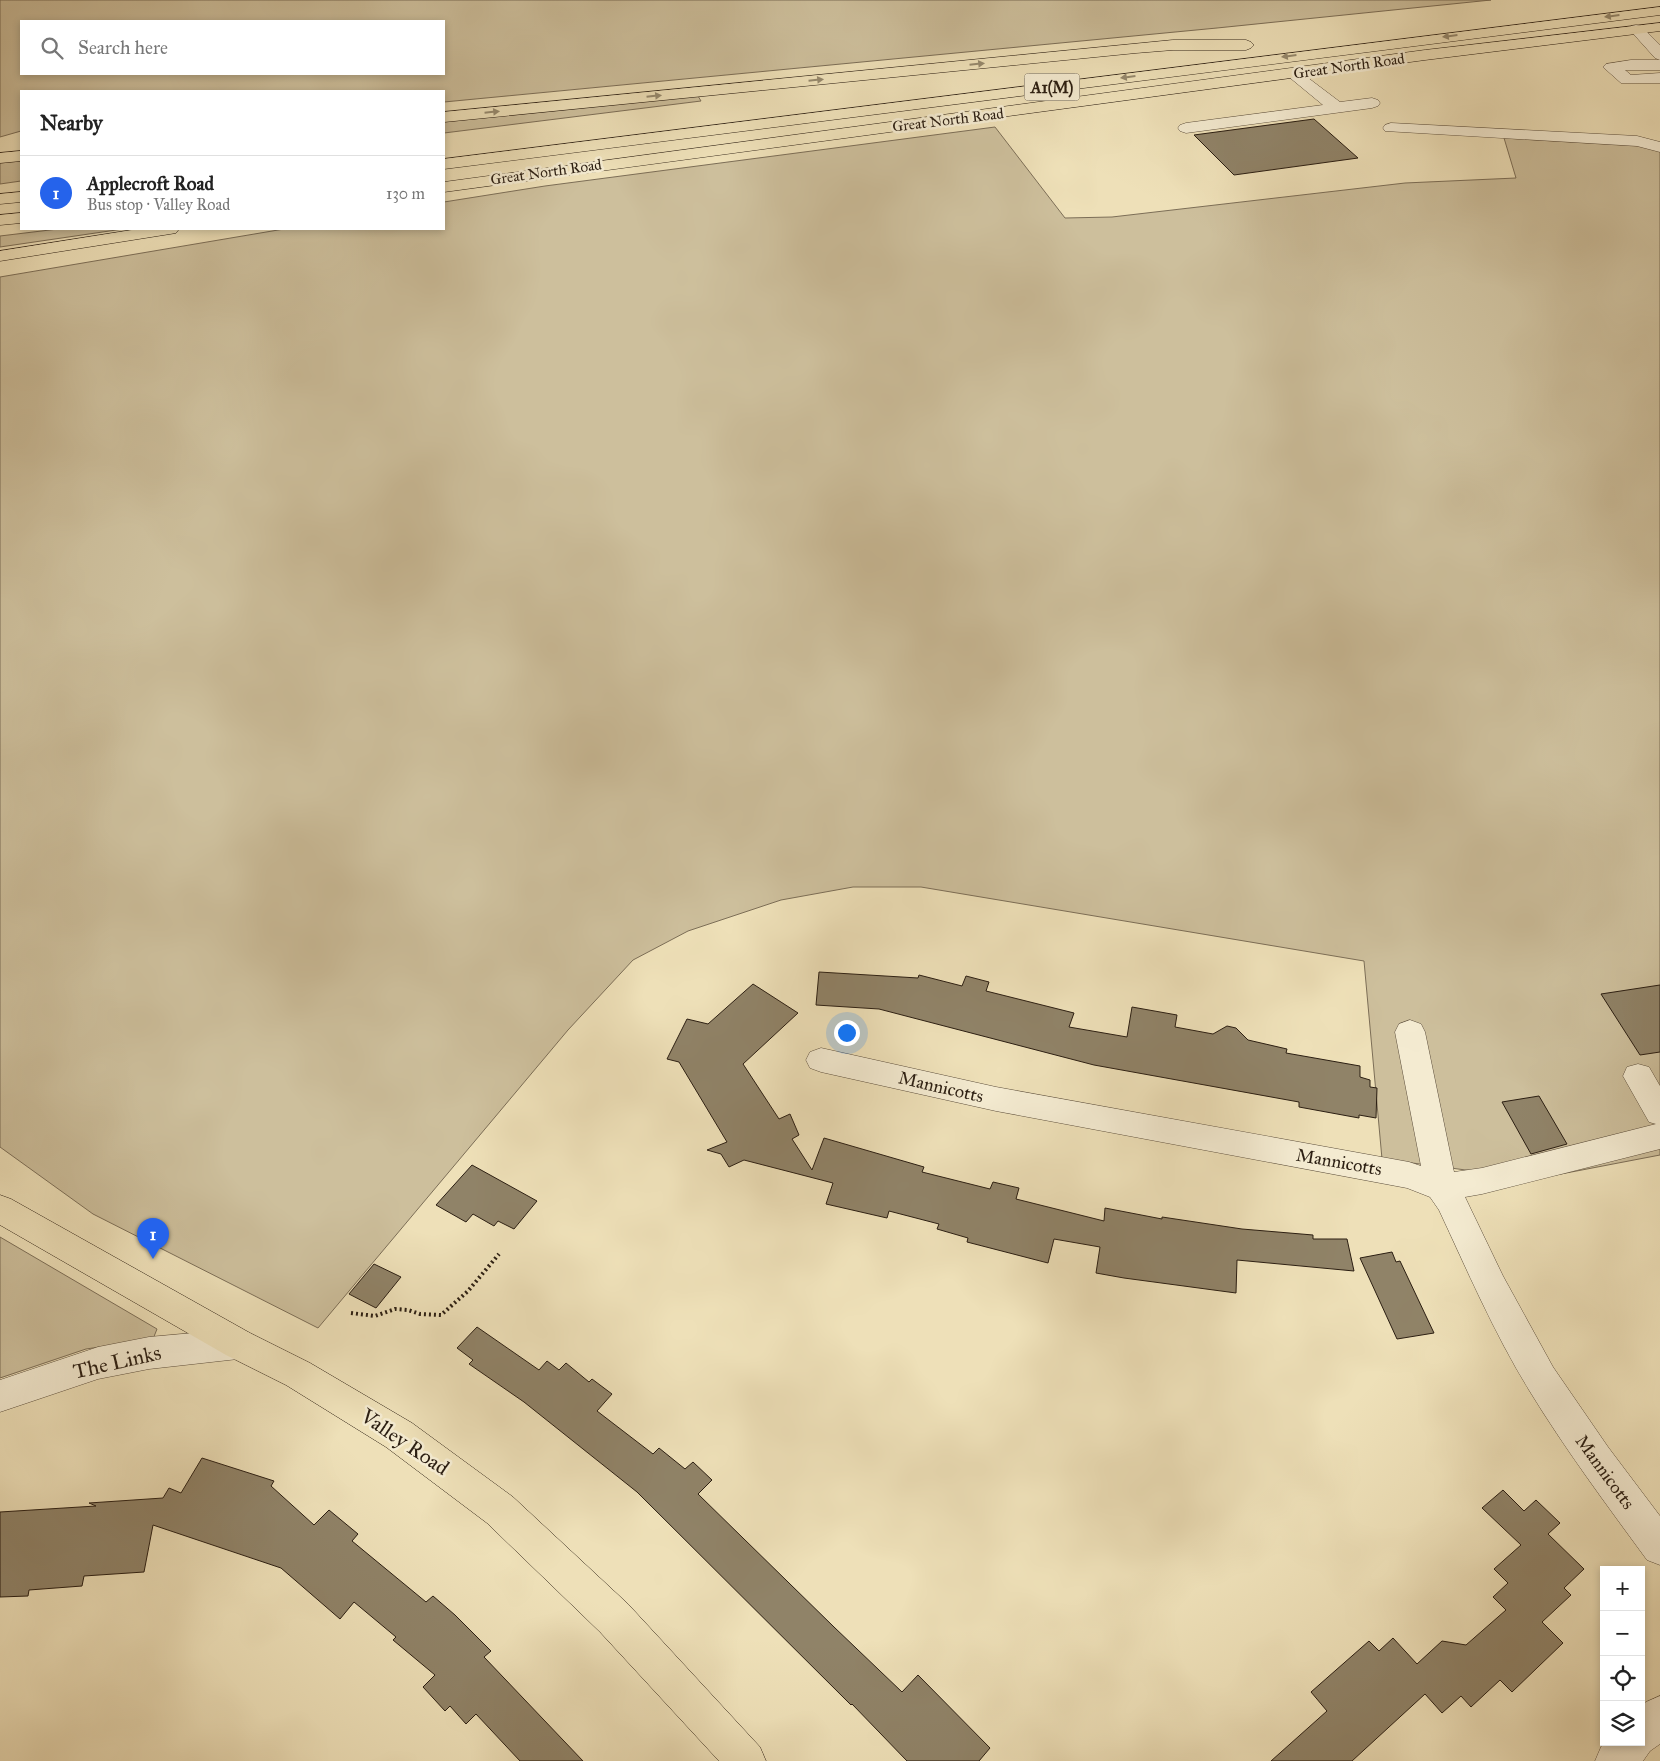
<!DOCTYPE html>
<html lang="en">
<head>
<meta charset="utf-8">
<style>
	:root { --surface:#fff; --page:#f6f6f6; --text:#222; --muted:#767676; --line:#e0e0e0; --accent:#2563eb }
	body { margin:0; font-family:"IM FELL Great Primer",serif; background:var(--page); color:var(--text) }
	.controls { position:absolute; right:15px; bottom:15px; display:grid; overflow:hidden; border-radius:0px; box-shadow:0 2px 8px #0003 }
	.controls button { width:45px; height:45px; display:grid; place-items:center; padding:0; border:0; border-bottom:1px solid var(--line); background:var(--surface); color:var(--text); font:25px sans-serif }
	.you { position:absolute; left:846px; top:1032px; width:18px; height:18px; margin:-12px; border:4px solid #fff; border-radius:50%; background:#1a73e8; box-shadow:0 0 0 8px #1a73e833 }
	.badge { display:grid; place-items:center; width:32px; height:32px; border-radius:50%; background:var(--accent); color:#fff; font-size:16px; font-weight:700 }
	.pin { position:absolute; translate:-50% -41px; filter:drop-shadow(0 1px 2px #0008) }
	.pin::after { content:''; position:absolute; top:26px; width:18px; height:15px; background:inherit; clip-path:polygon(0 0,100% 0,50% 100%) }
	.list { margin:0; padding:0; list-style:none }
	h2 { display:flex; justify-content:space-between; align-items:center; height:65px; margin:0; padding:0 20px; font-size:21px }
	h2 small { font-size:16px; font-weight:400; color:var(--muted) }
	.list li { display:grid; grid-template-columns:32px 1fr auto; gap:15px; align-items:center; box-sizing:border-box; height:75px; padding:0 20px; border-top:1px solid var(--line) }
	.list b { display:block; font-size:19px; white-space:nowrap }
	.list p { margin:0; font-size:16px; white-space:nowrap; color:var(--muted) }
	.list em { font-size:16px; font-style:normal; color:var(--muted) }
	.icon { flex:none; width:28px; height:28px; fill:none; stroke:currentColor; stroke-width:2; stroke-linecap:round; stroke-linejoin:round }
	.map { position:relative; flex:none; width:1660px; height:1761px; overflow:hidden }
	.search { position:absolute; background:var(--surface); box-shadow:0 2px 8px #0003; left:20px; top:20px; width:425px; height:55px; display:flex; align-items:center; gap:12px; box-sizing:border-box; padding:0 18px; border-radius:0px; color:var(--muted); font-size:19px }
	.panel { position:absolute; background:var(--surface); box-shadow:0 2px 8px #0003; left:20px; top:90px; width:425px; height:140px; border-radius:0px }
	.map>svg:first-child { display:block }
	.green { fill:#cdbf9c; stroke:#7c6e57; fill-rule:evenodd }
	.building { fill:#908368; stroke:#2b1e12 }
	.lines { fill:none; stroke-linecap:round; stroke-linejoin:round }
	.minor-casing { stroke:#5c4e3c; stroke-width:1 }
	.major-casing { stroke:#2b1e12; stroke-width:1 }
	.highway-casing { stroke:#2b1e12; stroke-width:1 }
	.path { stroke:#2b1e12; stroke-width:4; stroke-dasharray:2 3; stroke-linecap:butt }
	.minor { fill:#f4ebd1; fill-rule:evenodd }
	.major { fill:#eee0b8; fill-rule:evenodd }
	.highway { fill:#eee0b8; fill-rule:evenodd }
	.oneway { fill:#96896d }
	.labels { text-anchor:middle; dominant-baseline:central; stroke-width:5; stroke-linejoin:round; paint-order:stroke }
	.far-street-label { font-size:15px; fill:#2b1e12; stroke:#f4ebd1 }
	.shield { fill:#f4ebd1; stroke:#675c4b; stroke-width:1 }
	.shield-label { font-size:16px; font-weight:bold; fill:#2b1e12 }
	.street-label { font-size:18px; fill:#2b1e12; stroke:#f4ebd1 }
	.near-street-label { font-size:21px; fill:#2b1e12; stroke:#f4ebd1 }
</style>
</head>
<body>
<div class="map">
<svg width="1660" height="1761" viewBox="0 0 1660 1761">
	<rect width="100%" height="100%" fill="#eee0b8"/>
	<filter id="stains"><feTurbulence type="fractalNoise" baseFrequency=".004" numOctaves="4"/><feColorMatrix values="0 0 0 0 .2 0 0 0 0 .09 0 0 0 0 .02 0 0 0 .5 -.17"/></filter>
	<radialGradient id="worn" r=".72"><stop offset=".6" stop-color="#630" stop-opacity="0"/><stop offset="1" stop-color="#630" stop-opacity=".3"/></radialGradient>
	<path class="green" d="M0,0H1491L1217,28L444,102V91H21V131L0,137ZM21,21H444V74H21Z
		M698,96L701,101L444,133V122Z
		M995,127L1065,218L1112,217L1405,183L1516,178L1504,138L1660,147V1155L1488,1188L1481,1172L1382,1159L1364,961L921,887H853L781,900L688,931L633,960L568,1030L318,1328L93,1214L0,1147V277L284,229H444V202L545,186Z
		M21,161V181L0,184V163Z
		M58,229H123L0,247V236Z
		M0,1237L157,1329L153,1339L86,1349L0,1378Z"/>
	<path class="building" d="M1314,119L1358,158L1234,175L1194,135Z
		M819,972L918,978L919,975L962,986L966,976L989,982L986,991L1074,1013L1069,1027L1127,1037L1132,1007L1177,1015L1175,1027L1213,1034L1227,1026L1236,1028L1248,1040L1287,1049L1286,1053L1360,1066V1077L1370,1080V1087L1377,1088L1376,1118L1359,1115V1118L1299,1107V1102L1094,1065L879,1009L816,1005Z
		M753,984L798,1013L743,1064L779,1119L790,1114L799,1135L792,1139L812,1170L824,1138L924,1167L922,1172L990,1189L993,1182L1019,1188L1016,1199L1104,1221L1105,1208L1162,1219V1217L1242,1229L1313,1235V1239H1347L1354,1271L1237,1260L1236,1293L1124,1278L1096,1273L1100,1247L1054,1239L1048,1263L967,1242L968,1238L937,1229L939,1224L889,1211L887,1218L826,1204L833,1183L744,1160L729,1167L721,1154L707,1150L727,1142L679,1062L667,1059L687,1019L708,1024Z
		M1660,985V1052L1640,1055L1601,994Z
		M1539,1096L1567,1144L1531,1154L1502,1102Z
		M472,1165L537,1201L514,1229L498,1221L494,1226L473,1214L466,1222L436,1205Z
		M1392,1252L1396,1262L1400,1261L1434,1333L1397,1339L1360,1258Z
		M374,1264L401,1277L376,1308L349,1294Z
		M477,1327L539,1370L547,1361L559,1370L566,1363L589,1382L592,1379L612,1394L597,1411L653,1454L659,1448L685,1469L693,1462L712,1480L698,1494L834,1627L902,1692L918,1675L990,1748L979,1761H907L852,1704L851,1705L637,1492L524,1402L469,1364L473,1360L457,1348Z
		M202,1458L274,1481L271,1486L314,1525L329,1510L358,1534L352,1541L426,1602L433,1596L455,1615L491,1651L484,1657L583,1761H520L476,1714L466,1724L450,1706L445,1711L423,1687L435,1675L393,1640L396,1637L354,1602L340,1619L281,1568L153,1525L144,1572L84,1576L82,1586L29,1590L28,1596L0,1597V1512L96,1506L89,1503L163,1498L169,1488L181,1493Z
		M1503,1490L1524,1511L1536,1500L1560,1523L1548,1534L1584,1569L1564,1588L1571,1595L1542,1622L1563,1643L1512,1692L1500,1680L1471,1707L1461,1696L1442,1713L1425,1694L1352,1761H1271L1327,1711L1311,1692L1369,1641L1379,1651L1393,1638L1417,1664L1442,1641L1466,1645L1506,1610L1493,1597L1508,1583L1494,1569L1521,1545L1482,1508Z"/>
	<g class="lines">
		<defs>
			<path id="minor" d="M1636,25L1641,26L1660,45V60L1655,58L1629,29L1631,26Z
				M1631,60H1660V70H1625L1631,75L1660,73V83H1621L1603,67L1606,64Z
				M1294,69L1299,71L1340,102L1372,98L1378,100L1380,103L1378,106L1372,108L1186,133L1180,131L1178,128L1180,125L1186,123L1323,105L1289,77L1286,74L1289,71Z
				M1391,123L1637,136L1660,142V152L1637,146L1385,131L1383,128L1385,125Z
				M1410,1020L1421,1024L1425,1032L1454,1172L1482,1168L1656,1124L1649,1122L1623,1076L1627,1067L1638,1064L1649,1067L1660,1086V1149L1482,1194L1465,1197L1503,1276L1553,1367L1608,1447L1660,1516V1565L1647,1560C1606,1504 1565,1449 1529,1390C1494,1333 1467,1270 1439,1210L1430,1197L1407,1188L996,1111L821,1072L810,1068L806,1060L810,1052L821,1048L996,1087L1409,1162L1421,1166L1395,1032L1399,1024Z
				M238,1329L250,1333L255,1344L250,1355L238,1359L149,1369L98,1379L0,1412V1380L98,1347L149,1337Z
				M1660,1696V1744L1650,1751L1643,1761H1595L1601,1747L1605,1742H1641V1706L1646,1702Z"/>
			<path id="major" d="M1660,23V31L1425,60L444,192V182L1425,50Z
				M138,229H179L176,233L170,234L0,261V251Z
				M0,1195L11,1199L250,1333L310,1363L412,1423L513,1497L628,1604L760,1747L766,1761H719L600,1632L487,1523L386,1447L286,1385L226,1355L0,1225Z"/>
			<path id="highway" d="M1660,7V15L444,169V159Z
				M1173,40H1246L1251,42L1254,45L1251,48L1246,50H1173L1136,53L444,122V112Z
				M21,151V161L0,163V153Z
				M21,192V202L0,204V194Z
				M21,213V223L0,225V215Z"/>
		</defs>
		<use href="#minor" class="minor-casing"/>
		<use href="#major" class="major-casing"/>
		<use href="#highway" class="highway-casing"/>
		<path class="path" d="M351,1313L375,1316L395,1309L408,1310L420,1314L441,1315L468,1291L499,1254"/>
		<use href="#minor" class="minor"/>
		<use href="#major" class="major"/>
		<use href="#highway" class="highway"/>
	</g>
	<defs><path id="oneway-solid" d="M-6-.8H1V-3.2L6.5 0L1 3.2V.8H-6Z" transform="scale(1.25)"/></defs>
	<g class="oneway">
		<use href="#oneway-solid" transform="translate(1612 16) rotate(173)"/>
		<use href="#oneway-solid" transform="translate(1450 36) rotate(173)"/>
		<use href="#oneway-solid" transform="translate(1289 56) rotate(173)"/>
		<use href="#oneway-solid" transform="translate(977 64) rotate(-6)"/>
		<use href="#oneway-solid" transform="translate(1128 77) rotate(173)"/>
		<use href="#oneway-solid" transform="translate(816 80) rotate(-6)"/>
		<use href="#oneway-solid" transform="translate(654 96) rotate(-6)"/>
		<use href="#oneway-solid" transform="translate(492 112) rotate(-6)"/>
	</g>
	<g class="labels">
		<g class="far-street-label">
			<text transform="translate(1349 66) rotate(-8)">Great North Road</text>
			<text transform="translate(948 120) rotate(-7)">Great North Road</text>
			<text transform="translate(546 172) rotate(-8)">Great North Road</text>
		</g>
		<rect class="shield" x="1024.5" y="73.5" width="55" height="27" rx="4"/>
		<g class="shield-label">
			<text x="1052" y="87">A1(M)</text>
		</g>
		<g class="street-label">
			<text transform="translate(941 1087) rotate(13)">Mannicotts</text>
			<text transform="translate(1339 1162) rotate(10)">Mannicotts</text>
			<text transform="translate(1605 1472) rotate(54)">Mannicotts</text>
		</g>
		<g class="near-street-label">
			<text transform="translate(117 1362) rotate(-13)">The Links</text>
			<text transform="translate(405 1442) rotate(34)">Valley Road</text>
		</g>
	</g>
	<rect width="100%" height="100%" filter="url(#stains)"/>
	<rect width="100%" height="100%" fill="url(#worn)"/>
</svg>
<div class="controls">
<button>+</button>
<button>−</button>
<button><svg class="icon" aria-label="locate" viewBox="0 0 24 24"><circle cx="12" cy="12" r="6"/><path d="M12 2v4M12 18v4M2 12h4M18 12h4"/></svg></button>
<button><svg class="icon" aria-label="layers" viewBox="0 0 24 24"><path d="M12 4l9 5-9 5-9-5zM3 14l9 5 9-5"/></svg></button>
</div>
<div class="you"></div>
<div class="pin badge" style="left:153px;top:1259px">1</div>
<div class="search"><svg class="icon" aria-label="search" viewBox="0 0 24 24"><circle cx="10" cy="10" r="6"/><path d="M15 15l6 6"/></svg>Search here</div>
<section class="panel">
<h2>Nearby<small></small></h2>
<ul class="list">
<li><span class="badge">1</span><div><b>Applecroft Road</b><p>Bus stop · Valley Road</p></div><em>130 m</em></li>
</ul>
</section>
</div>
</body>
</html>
